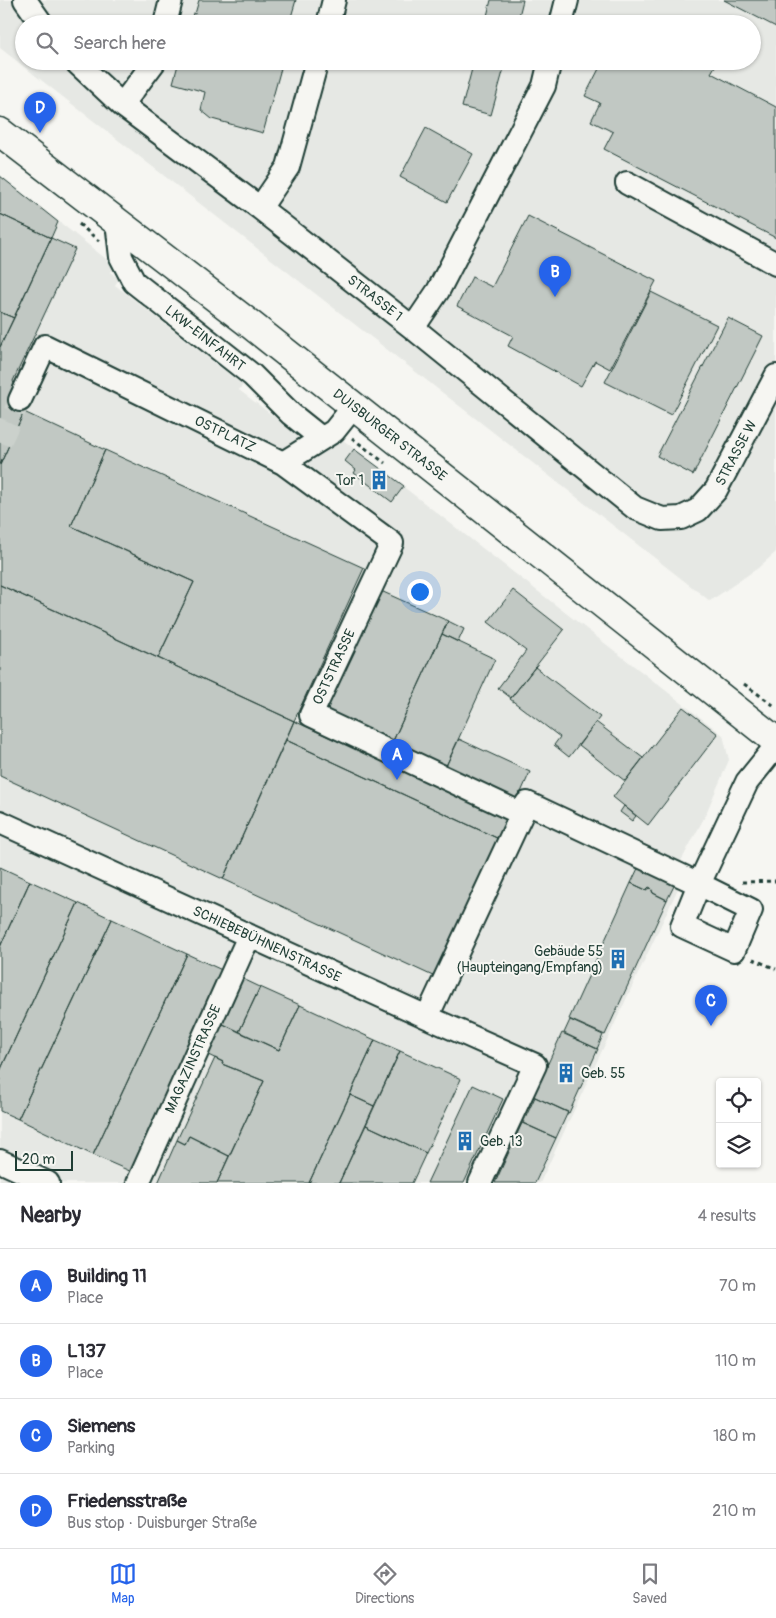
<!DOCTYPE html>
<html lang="en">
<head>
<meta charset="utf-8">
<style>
	:root { --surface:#fff; --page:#f2f2f3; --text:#2b2b33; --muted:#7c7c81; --line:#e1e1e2; --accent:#2563eb }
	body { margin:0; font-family:Pangolin,sans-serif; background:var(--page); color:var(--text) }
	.controls { position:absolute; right:15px; bottom:15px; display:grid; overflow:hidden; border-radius:5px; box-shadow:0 1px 4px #0004 }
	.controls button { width:45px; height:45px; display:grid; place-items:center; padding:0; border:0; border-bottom:1px solid var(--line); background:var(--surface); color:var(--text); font:25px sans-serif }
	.scale { position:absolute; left:15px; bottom:12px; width:58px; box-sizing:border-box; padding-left:5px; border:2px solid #1f3d34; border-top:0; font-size:14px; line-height:18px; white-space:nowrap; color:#1f3d34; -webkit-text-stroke:4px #f6f6f2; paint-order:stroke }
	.you { position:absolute; left:419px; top:591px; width:18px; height:18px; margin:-12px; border:4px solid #fff; border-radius:50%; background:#1a73e8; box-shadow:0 0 0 8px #1a73e833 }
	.badge { display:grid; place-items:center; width:32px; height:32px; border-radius:50%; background:var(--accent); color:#fff; font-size:16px; font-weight:700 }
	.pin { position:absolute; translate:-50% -41px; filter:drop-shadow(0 1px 2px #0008) }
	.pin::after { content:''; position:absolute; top:26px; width:18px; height:15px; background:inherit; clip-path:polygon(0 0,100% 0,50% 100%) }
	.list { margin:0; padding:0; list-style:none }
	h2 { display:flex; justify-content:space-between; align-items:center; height:65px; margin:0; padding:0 20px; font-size:21px }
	h2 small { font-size:16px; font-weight:400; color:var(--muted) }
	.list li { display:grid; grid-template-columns:32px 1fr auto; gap:15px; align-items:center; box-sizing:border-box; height:75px; padding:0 20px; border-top:1px solid var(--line) }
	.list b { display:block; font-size:19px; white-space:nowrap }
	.list p { margin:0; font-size:16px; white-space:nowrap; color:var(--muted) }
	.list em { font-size:16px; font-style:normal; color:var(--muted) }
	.icon { flex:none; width:28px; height:28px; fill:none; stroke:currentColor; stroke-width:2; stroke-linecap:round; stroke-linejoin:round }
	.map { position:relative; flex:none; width:776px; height:1183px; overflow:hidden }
	.search { position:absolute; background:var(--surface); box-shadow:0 1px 4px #0004; left:15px; right:15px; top:15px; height:55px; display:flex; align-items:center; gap:12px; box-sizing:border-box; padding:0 18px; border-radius:28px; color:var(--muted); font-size:19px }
	.sheet { height:365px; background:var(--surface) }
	nav { display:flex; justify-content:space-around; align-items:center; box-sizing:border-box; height:70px; border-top:1px solid var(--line); background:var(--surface); font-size:14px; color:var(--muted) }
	nav a { display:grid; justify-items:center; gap:2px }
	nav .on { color:var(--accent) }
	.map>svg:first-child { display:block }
	.built { fill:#e6e8e4; fill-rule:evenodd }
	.building { fill:#c1c8c3; stroke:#1f3d34 }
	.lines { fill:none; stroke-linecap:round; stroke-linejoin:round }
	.minor-tunnel { stroke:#cbd1cc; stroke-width:22; stroke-dasharray:22 11; stroke-linecap:butt }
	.minor-casing { stroke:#1f3d34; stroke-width:26 }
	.major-casing { stroke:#1f3d34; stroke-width:31 }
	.path { stroke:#1f3d34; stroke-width:3; stroke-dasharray:4 4; stroke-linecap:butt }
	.minor { stroke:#f6f6f2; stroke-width:22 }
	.major { stroke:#f6f6f2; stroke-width:28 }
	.labels { text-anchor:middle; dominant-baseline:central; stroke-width:4; stroke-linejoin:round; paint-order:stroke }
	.street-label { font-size:14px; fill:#1f3d34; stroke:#f6f6f2 }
	.poi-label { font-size:14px; fill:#1f3d34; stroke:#f6f6f2; text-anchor:end }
</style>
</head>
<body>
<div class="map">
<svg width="776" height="1183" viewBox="0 0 776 1183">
	<rect width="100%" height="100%" fill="#f6f6f2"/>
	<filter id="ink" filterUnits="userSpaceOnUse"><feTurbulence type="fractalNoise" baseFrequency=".02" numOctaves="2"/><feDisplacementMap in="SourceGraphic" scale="10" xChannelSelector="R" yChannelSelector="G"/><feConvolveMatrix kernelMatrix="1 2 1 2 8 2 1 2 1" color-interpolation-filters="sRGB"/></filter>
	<g filter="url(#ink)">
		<path class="built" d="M0,0H776V552L758,568L710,601L0,48ZM24,24H752V61H24Z
			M0,175L115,266L110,272L119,279L115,285L243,385L239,390L284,424L298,405L723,735L729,760L704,818L673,876L682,880L540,1183H0Z"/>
		<path class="building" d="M199,0H296L289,24H190L193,13L195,14Z
			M491,0H523L517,24H485Z
			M724,0H776V27Z
			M179,61H283L263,133L212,119L201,110L205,92L173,83Z
			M474,61H506L491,115L462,107Z
			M603,61H607L619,67L622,61H671L681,66L683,61H706L715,66L711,73L776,107V238L604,149L613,132L591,121L600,103L585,96Z
			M426,128L473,154L447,202L400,177Z
			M0,176L58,222L51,238L0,214Z
			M0,214L51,238L14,318L0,312Z
			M528,216L656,281L610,369L595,361L581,386L508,346L513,336L457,306L472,277L492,287Z
			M51,238L75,249L13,381L24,412L0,465V347Z
			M651,292L717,325L671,415L605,382Z
			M0,312L14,318L0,347Z
			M728,318L763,336L693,475L657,456Z
			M24,412L105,450L71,526L194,582L158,658L0,585V465Z
			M354,449L404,486L392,502L354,473L356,470L345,461Z
			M105,450L364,568L294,721L158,658L194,582L71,526Z
			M0,585L294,721L223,879L0,776Z
			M513,590L564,630L511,698L498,688L526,651L488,622Z
			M381,591L448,621L393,741L326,710Z
			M448,621L464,629L458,642L442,634Z
			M442,634L495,659L446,766L393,741Z
			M535,667L600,717L569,757L554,745L560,737L510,699Z
			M683,707L718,734L648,825L613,797Z
			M294,721L508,819L499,839L286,740Z
			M596,722L643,758L625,781L579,745Z
			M459,739L530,772L518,799L446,766Z
			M286,740L499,839L435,977L223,879Z
			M624,806L636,816L632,821L620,812Z
			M640,864L677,880L667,900L653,893L651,888L646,890L631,883Z
			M0,867L30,881L0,947Z
			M30,881L78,903L0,1071V947Z
			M631,883L646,890L649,887L651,888L653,893L667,900L605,1035L569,1019Z
			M78,903L112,919L18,1119L0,1111V1071Z
			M112,919L187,954L93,1155L18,1119Z
			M187,954L224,971L132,1172L93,1155Z
			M239,977L260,987L239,1032L219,1022Z
			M260,987L300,1005L279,1050L239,1032Z
			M300,1005L375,1040L309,1183H217L264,1081L222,1064L223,1062L206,1054L219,1022L279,1050Z
			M570,1020L603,1035L597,1049L564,1033Z
			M562,1033L598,1049L569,1113L533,1096Z
			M375,1040L400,1051L374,1106L350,1095Z
			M400,1051L461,1079L426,1153L366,1125Z
			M215,1058L223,1062L222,1064L264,1081L229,1156L189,1136L185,1144L177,1140Z
			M473,1085L503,1099L464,1183H427Z
			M350,1095L374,1106L339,1183H309Z
			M535,1097L568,1112L556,1138L523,1123Z
			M522,1123L556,1138L535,1183H495Z
			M366,1125L426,1153L412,1183H339Z
			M189,1136L229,1156L217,1183H158L177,1140L185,1144Z"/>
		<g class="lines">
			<path class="minor-tunnel" d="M0,442L20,400"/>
			<defs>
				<path id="minor" d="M25,0L42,24
					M165,24L171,0
					M328,24L334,0
					M561,24L567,0
					M75,61L122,105L260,208L413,328L635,508L662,519L681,518L698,510L716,490L776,376
					M122,105L155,61
					M627,183L776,264
					M260,208L288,167L317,61
					M117,222L121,257L134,282L252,375L291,414L321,438
					M413,328L438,291L544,86L550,61
					M20,400L45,346L283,463L392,543L311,715L522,814
					M283,463L334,431L354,406
					M0,822L427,1017L535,1065L480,1183
					M427,1017L527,803L699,884L682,926L734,950L751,910L699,884L747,782L776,746
					M0,1161L48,1183
					M138,1183L249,936"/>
				<path id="major" d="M0,132L250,324L776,741"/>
			</defs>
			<use href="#minor" class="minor-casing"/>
			<use href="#major" class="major-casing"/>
			<path class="path" d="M79,224L99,241
				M352,438L385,463
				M744,684L776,707
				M742,882L776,881
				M753,959L776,969"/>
			<use href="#minor" class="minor"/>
			<use href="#major" class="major"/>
		</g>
	</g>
	<defs>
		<symbol id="building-bare" viewBox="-9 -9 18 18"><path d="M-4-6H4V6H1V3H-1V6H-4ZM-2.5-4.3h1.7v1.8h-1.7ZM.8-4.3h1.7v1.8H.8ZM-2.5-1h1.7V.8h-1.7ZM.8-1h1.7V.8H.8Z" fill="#1f6fb2" stroke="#f6f6f2" stroke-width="2.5" paint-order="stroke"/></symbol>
	</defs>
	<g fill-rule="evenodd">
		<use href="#building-bare" x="365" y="466" width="28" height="28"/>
		<use href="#building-bare" x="604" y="945" width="28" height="28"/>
		<use href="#building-bare" x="552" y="1059" width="28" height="28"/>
		<use href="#building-bare" x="451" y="1127" width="28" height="28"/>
	</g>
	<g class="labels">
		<g class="street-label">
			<text transform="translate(375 298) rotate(38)">STRASSE 1</text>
			<text transform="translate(205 338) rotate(38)">LKW-EINFAHRT</text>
			<text transform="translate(225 434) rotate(26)">OSTPLATZ</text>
			<text transform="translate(390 435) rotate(38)">DUISBURGER STRASSE</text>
			<text transform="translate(736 453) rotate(-62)">STRASSE W</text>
			<text transform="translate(334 667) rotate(-65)">OSTSTRASSE</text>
			<text transform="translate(267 944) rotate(25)">SCHIEBEBÜHNENSTRASSE</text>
			<text transform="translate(193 1059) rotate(-66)">MAGAZINSTRASSE</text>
		</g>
		<g class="poi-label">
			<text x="364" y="480">Tor 1</text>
			<text x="603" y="951">Gebäude 55<tspan x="603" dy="16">(Haupteingang/Empfang)</tspan></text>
			<text x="581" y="1073" text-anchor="start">Geb. 55</text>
			<text x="480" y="1141" text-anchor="start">Geb. 13</text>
		</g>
	</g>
</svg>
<div class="controls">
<button><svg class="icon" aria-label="locate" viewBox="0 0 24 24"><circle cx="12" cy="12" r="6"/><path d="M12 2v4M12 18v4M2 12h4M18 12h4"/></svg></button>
<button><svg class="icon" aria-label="layers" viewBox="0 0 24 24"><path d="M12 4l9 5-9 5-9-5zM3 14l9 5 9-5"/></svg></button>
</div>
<div class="scale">20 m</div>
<div class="you"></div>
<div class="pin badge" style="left:397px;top:780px">A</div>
<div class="pin badge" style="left:555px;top:297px">B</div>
<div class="pin badge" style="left:711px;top:1026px">C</div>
<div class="pin badge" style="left:40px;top:133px">D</div>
<div class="search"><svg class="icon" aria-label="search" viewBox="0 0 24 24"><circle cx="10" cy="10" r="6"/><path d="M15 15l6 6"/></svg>Search here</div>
</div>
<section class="sheet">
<h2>Nearby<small>4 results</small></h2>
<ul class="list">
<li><span class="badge">A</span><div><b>Building 11</b><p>Place</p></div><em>70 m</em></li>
<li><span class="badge">B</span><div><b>L137</b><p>Place</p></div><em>110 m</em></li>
<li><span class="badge">C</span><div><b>Siemens</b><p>Parking</p></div><em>180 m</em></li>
<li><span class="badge">D</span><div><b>Friedensstraße</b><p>Bus stop · Duisburger Straße</p></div><em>210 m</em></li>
</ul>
</section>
<nav>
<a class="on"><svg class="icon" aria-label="map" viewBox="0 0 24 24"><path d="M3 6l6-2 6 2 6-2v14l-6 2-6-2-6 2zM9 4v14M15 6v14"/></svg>Map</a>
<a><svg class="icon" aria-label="directions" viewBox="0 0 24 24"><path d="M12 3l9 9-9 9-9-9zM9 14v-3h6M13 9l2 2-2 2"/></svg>Directions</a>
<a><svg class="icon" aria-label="saved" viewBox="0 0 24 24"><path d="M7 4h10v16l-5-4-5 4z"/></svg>Saved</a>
</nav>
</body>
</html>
